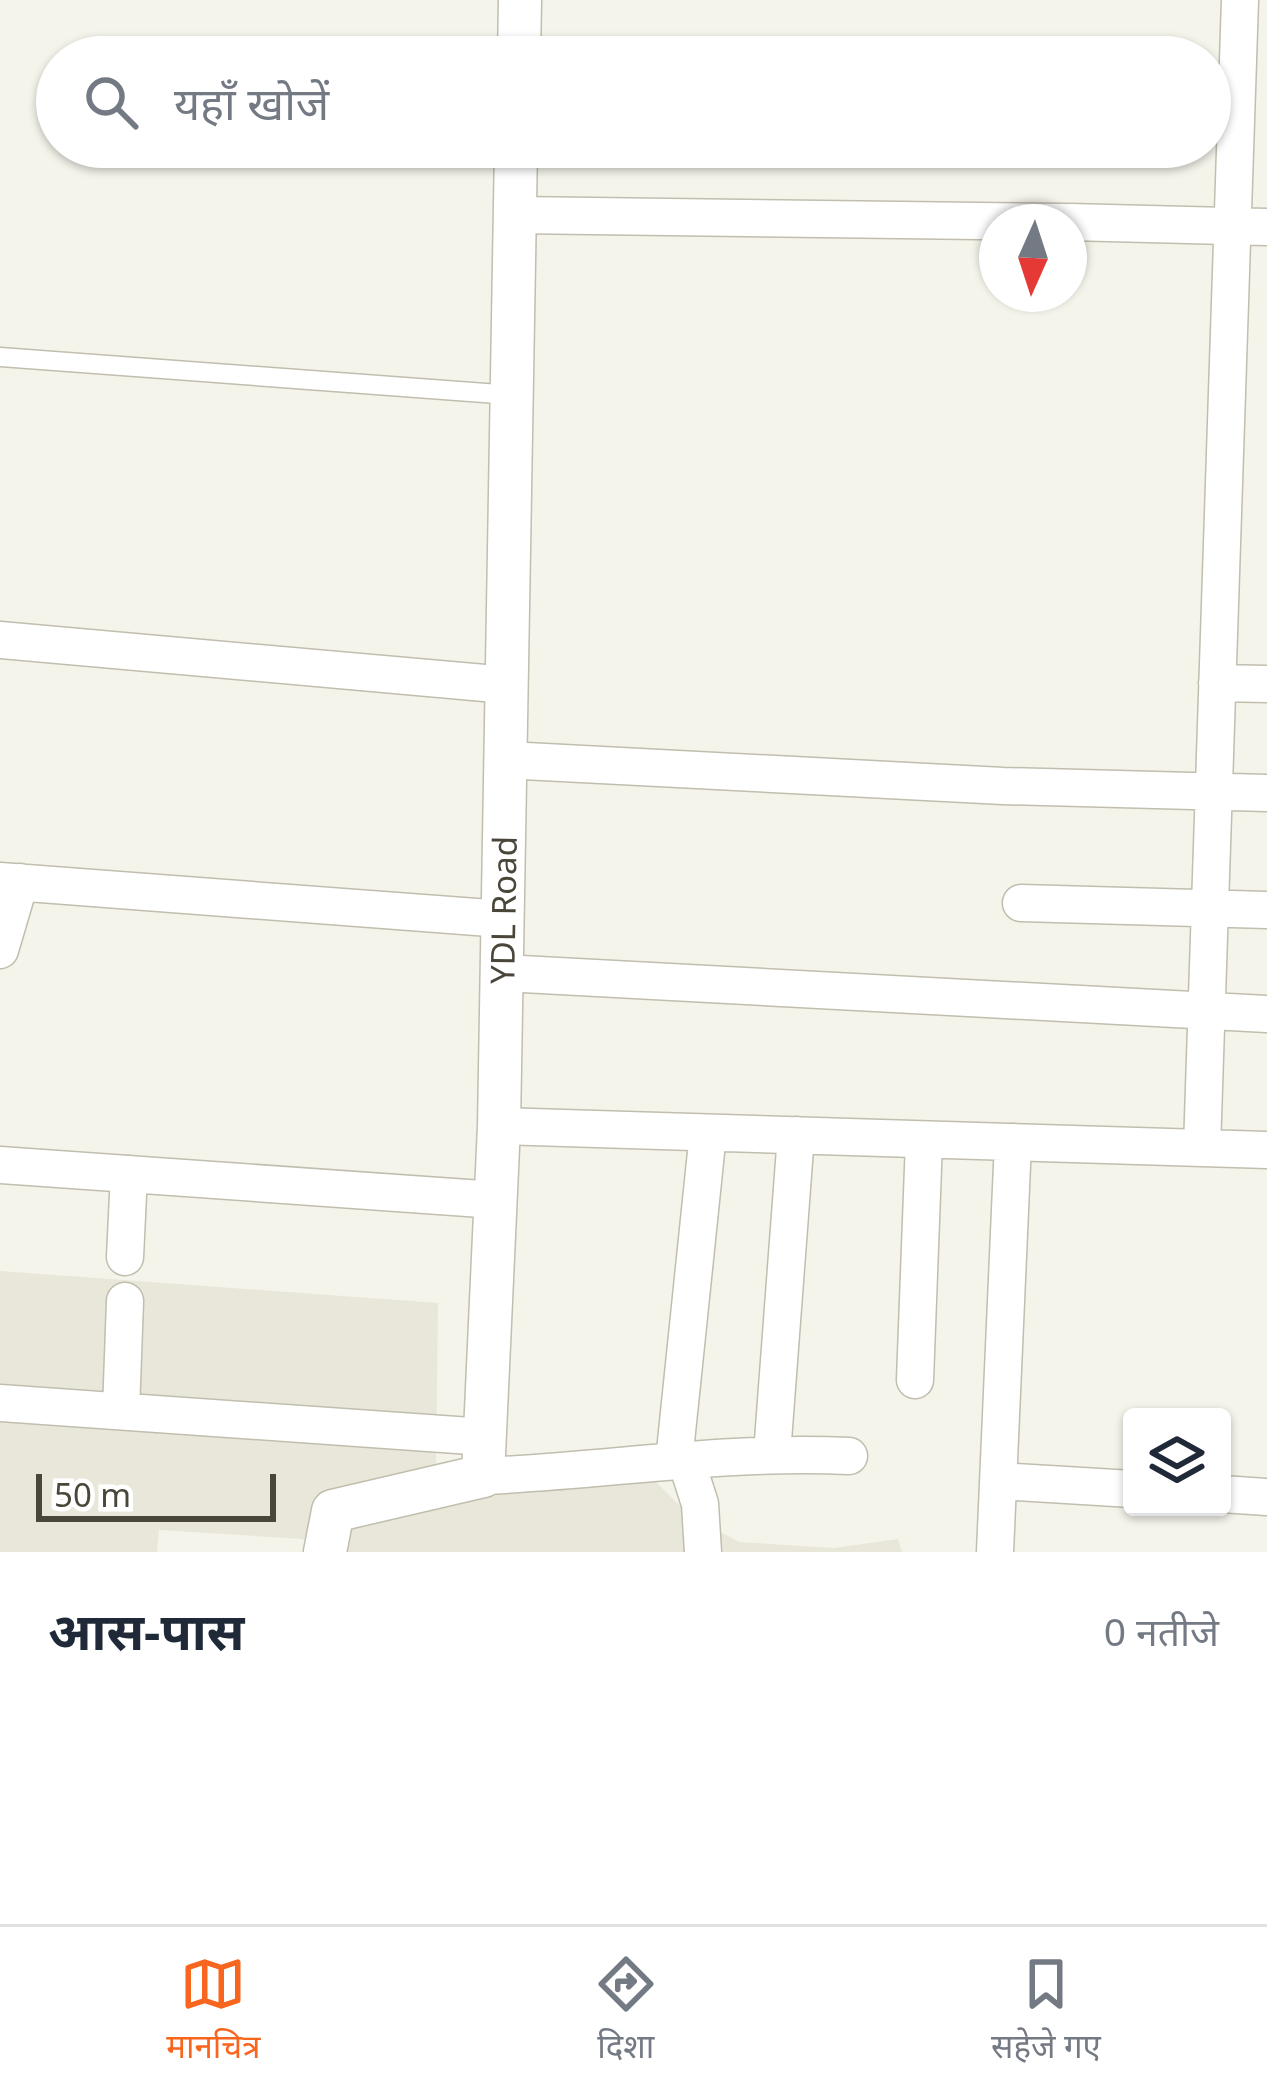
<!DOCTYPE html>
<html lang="hi">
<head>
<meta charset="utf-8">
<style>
	:root { --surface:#fff; --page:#f2f2f3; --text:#1f2937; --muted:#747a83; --line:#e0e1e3; --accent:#f8651f }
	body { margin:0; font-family:"Noto Sans","Noto Sans Devanagari",sans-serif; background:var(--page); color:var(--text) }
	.controls { position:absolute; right:36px; bottom:36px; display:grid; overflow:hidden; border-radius:12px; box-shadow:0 3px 9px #0004 }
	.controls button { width:108px; height:108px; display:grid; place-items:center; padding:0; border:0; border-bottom:3px solid var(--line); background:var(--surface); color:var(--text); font:60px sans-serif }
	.compass { position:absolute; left:979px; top:204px; width:108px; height:108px; border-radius:50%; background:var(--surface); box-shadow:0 3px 9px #0004; rotate:183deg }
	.scale { position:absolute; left:36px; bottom:30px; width:240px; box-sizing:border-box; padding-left:12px; border:6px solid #4a4639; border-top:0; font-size:33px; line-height:42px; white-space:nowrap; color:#4a4639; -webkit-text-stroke:9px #fff; paint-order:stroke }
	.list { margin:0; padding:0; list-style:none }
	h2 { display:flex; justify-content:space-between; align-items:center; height:156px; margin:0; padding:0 48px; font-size:51px }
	h2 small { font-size:39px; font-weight:400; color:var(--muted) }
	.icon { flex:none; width:66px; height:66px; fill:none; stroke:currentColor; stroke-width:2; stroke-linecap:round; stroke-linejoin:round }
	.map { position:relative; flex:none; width:1267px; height:1552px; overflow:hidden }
	.search { position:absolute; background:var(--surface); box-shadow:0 3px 9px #0004; left:36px; right:36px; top:36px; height:132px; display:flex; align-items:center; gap:30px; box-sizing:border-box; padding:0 42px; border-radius:66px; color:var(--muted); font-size:45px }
	.sheet { height:372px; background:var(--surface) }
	nav { display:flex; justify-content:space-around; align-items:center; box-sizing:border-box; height:168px; border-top:3px solid var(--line); background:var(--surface); font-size:33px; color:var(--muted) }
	nav a { display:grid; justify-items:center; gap:6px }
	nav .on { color:var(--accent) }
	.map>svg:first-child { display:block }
	.residential { fill:#e9e7d9 }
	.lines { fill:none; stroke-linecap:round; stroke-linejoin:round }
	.service-casing { stroke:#c1beae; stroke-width:21 }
	.minor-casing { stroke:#c1beae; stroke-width:39 }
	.tertiary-casing { stroke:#c1beae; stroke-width:45 }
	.service { stroke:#fff; stroke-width:18 }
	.minor { stroke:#fff; stroke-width:36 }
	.tertiary { stroke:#fff; stroke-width:42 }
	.labels { text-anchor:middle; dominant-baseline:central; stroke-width:9; stroke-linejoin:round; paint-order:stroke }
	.street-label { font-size:33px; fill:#4a4639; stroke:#fff }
</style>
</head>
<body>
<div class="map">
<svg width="1267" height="1552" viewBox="0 0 1267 1552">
	<rect width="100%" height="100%" fill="#f5f4eb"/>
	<path class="residential" d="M0,1271L438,1303L436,1471L318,1540L159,1530L157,1552H0Z
		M633,1459L688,1514L739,1542L834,1548L898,1539L902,1552H342L340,1522Z"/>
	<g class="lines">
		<defs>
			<path id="service" d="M0,357L512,395"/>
			<path id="minor" d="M515,215L1064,222
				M1069,222L1267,227
				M0,640L507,685
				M1217,683L1267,684
				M506,760L1003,786L1267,793
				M0,881L503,919
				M1021,903L1267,910
				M0,950L20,882
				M502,973L1267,1014
				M499,1126L1267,1150
				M1202,1148L1240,0
				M0,1165L496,1200
				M125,1257L129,1174
				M915,1380L924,1141
				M0,1403L485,1437
				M121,1411L125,1301
				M772,1454L796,1135
				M686,1460L700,1504L703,1552
				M674,1461L708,1133
				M483,1476C606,1471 726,1450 849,1456
				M998,1481L1132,1489
				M1222,1494L1267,1497
				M995,1552L1013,1142"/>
			<path id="tertiary" d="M519,57L520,0
				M325,1552L333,1511L483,1476L499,1126L516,147"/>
		</defs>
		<use href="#service" class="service-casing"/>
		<use href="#minor" class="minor-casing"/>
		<use href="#tertiary" class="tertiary-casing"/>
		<use href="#service" class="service"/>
		<use href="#minor" class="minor"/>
		<use href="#tertiary" class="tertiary"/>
	</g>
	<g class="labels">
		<g class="street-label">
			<text transform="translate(503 910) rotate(-89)">YDL Road</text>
		</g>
	</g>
</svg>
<div class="controls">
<button><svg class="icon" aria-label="layers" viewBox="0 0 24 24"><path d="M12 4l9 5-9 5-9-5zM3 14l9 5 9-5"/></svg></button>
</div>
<svg class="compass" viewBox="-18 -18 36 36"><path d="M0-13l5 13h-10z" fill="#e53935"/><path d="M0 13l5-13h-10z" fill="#747a83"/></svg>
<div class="scale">50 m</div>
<div class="search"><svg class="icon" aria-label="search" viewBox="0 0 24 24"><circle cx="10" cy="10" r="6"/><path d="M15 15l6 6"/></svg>यहाँ खोजें</div>
</div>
<section class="sheet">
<h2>आस-पास<small>0 नतीजे</small></h2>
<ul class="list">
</ul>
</section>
<nav>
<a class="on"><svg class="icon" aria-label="map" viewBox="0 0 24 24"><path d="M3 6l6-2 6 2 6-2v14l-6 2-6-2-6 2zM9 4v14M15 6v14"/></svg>मानचित्र</a>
<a><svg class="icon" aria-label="directions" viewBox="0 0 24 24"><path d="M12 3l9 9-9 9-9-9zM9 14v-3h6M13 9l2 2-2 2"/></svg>दिशा</a>
<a><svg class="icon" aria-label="saved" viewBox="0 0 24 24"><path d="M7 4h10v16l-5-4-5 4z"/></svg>सहेजे गए</a>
</nav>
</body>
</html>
